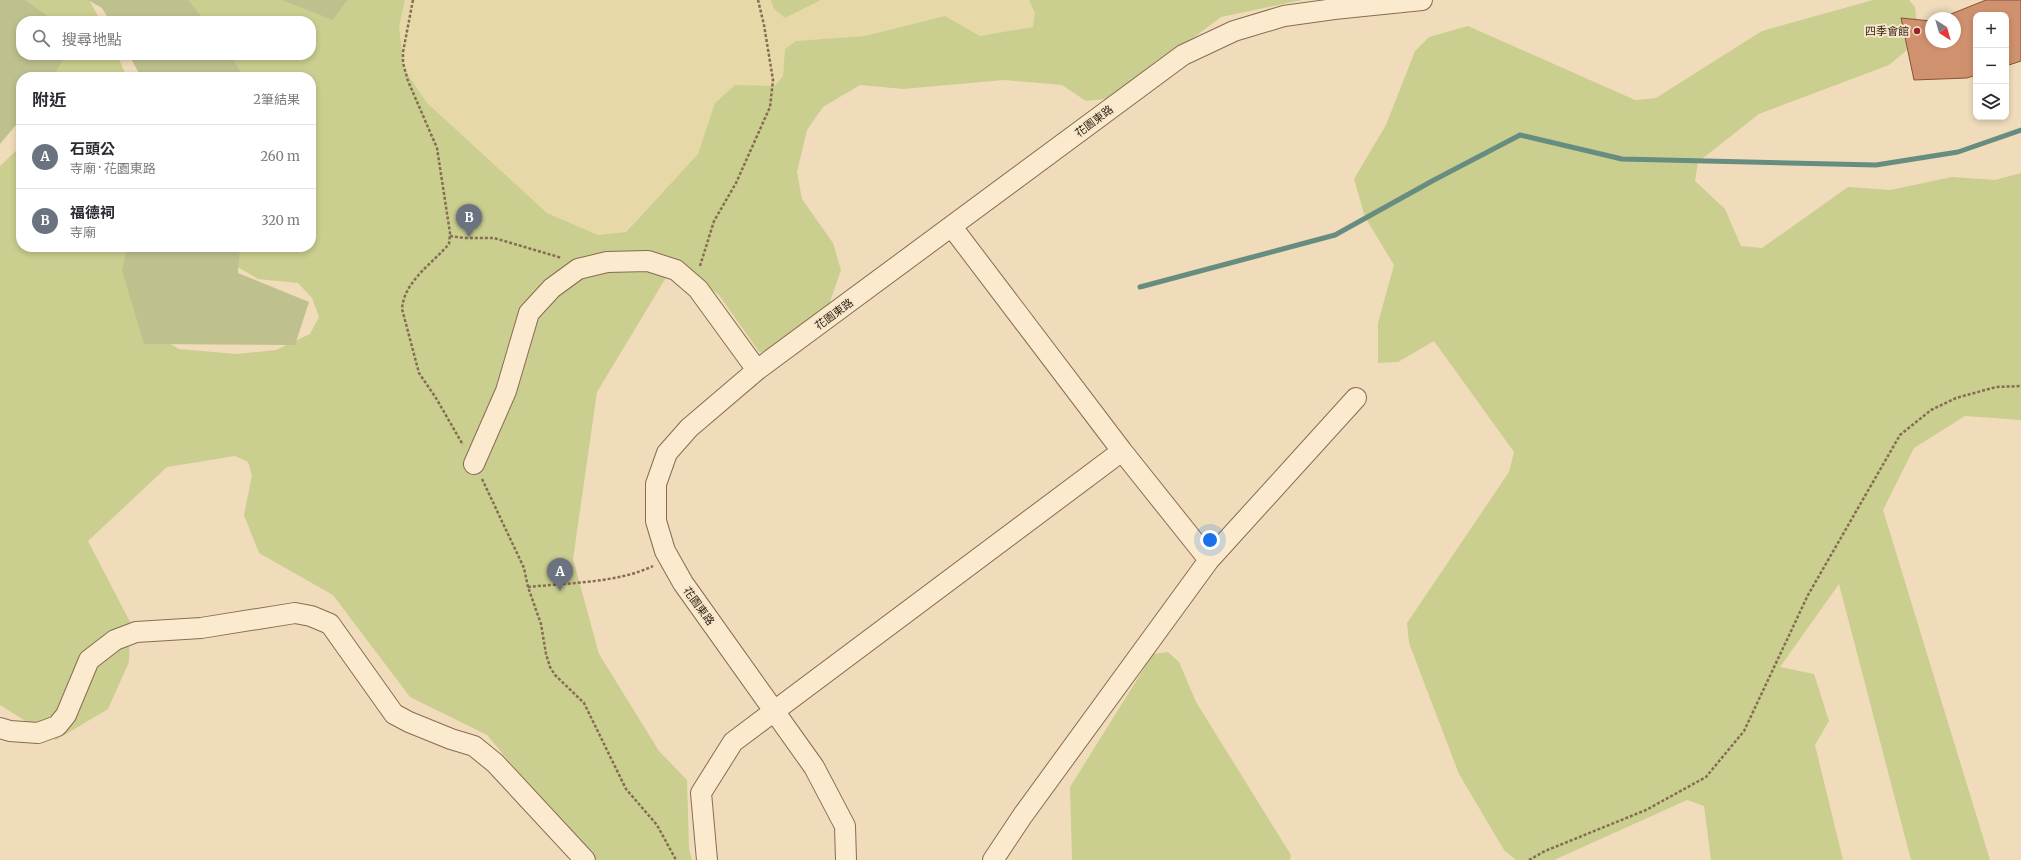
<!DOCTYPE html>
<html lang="zh-TW">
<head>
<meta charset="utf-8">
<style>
	:root { --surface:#fff; --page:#f2f2f3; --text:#2b2b33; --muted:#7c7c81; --line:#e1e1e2; --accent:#992129 }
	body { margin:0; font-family:Merriweather,"Noto Sans TC",serif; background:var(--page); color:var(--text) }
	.controls { position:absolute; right:12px; top:12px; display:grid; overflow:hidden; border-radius:8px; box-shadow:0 2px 6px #0003 }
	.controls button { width:36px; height:36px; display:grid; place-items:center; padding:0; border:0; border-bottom:1px solid var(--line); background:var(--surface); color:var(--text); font:20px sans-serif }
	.compass { position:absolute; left:1925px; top:12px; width:36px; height:36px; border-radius:50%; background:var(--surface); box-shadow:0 2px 6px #0003; rotate:143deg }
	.you { position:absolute; left:1210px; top:540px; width:14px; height:14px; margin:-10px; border:3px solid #fff; border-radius:50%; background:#1a73e8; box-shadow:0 0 0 6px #1a73e833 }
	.badge { display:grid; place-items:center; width:26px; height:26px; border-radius:50%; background:var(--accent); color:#fff; font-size:13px; font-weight:700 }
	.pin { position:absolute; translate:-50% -33px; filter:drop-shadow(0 1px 2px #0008) }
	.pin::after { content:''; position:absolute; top:21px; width:14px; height:12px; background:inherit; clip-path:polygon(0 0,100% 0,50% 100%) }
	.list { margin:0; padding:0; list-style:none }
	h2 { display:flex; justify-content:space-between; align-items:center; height:52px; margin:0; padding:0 16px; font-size:17px }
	h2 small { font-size:13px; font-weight:400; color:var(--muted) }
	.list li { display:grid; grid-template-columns:26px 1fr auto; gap:12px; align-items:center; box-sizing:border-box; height:64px; padding:0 16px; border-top:1px solid var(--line) }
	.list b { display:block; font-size:15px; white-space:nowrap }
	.list p { margin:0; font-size:13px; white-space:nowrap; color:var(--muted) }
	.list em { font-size:13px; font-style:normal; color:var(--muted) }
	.icon { flex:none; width:22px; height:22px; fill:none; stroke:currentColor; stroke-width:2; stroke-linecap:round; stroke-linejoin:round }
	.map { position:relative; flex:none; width:2021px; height:860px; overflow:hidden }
	.search { position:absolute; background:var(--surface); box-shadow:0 2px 6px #0003; left:16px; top:16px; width:300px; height:44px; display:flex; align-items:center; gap:10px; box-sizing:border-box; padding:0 14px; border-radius:16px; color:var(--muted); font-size:15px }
	.panel { position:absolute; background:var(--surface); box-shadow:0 2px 6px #0003; left:16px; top:72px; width:300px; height:180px; border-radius:16px }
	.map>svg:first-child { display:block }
	.farmland { fill:#e6d8a7 }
	.green { fill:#cace8e }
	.cemetery { fill:#bec18e }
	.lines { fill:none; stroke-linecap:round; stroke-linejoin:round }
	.stream { stroke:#678d81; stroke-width:5 }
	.building { fill:#d0916e; stroke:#875339 }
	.minor-casing { stroke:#876c54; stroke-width:22 }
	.path { stroke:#876c54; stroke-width:2.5; stroke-dasharray:3 2; stroke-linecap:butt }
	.minor { stroke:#fbeacd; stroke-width:20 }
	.poi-dot { fill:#992129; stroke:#f7e7ca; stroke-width:1.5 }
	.labels { text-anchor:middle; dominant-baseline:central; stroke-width:4; stroke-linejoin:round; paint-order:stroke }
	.poi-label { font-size:11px; fill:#35251a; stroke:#f7e7ca; text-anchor:end }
	.street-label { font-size:11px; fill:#35251a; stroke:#f7e7ca }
</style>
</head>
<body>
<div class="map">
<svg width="2021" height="860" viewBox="0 0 2021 860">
	<rect width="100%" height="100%" fill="#f0dcba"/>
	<path class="farmland" d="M405,0H771L774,9L785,18L821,0H1029L1035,13L1034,27L980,36L945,16L865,36L796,41L785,49L783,76L775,87L735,85L715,103L698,154L625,232L598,235L547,213L427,103L404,69L399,27Z"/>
	<path class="green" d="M0,0H89L101,21H21Z
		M181,0H405L399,27L404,69L427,103L547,213L598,235L626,232L698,154L715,103L735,85L775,86L783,76L785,49L796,41L865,36L945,16L980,36L1033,27L1035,13L1029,0H1302L1221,17L1114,98L1086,101L1062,85L1004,80L903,89L860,85L823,107L807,130L797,172L802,199L833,243L841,270L823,322L760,353L719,295L685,269L670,271L597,392L573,559L599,654L659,751L687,780L689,849L692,860H592L487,735L410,697L333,595L259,553L244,515L252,475L248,462L235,456L167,467L88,541L130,622L129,662L108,709L56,740L0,705V166L21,146V247H140L146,330L179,349L237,354L276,350L310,334L319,317L312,298L298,283L258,279L224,259L217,247H311V77H223L215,55H311V21H184Z
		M771,0H821L785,18L774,9Z
		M1873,0H1909L1915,7L1919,40L1889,65L1759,114L1698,162L1695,181L1725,209L1741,246L1762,248L1848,187L1890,190L1952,177L1995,180L2021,173V420L1965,416L1914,448L1883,510L1990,860H1911L1839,584L1780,667L1814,674L1829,721L1815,745L1843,860H1711L1704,806L1687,800L1554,860H1516L1504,850L1459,774L1409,643L1407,623L1509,472L1514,452L1434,341L1398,362L1378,363V323L1394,265L1365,217L1354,179L1386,125L1415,51L1429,37L1468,26L1635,100L1656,98L1762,31Z
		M34,55H117L127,77H52Z
		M1168,652L1179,662L1196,702L1291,855L1290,860H1072L1070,787L1153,654Z"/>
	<path class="cemetery" d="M0,0H25L54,21H21V55H65L53,77H21V119L0,144Z
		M88,0H188L205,21H110L102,8Z
		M282,0H347L333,20Z
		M129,55H230L244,77H141Z
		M128,247H240L238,273L309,302L295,345L144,344L122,270Z"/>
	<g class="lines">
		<path class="stream" d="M1140,287L1335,235L1434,180L1520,135L1622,159L1876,165L1958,152L2021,130"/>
	</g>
	<path class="building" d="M1986,0H2021V61L2006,66V15H1976V75L1967,78L1914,80L1901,18L1931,21V42H1955V18H1941Z"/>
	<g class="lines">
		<defs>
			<path id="minor" d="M952,227L1122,451L1209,560
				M474,464L506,391L529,313L552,288L578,269L607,262L648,261L676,270L698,289L757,370
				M0,728L10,731L38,733L57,726L66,715L89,660L115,640L136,632L201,628L295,613L311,616L330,624L394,714L409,722L451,739L474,746L495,763L585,860
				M707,860L701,793L733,742L1122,451
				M846,860L845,826L814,767L683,583L665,551L656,521V484L667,453L689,428L757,370L1183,55L1234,31L1284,16L1334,9L1422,0
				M993,860L1023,815L1209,560L1356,398"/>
		</defs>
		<use href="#minor" class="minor-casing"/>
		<path class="path" d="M413,0L403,52V63L408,81L437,148L450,233L449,244C433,263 404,281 402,309L419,373L436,398L463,445
			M450,236L464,238H494L562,258
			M700,266L714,221L736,183L770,107L773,80L764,25L758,0
			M482,479L524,568L528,587L541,624L546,654L550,667L555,675L584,703L626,789L657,825L676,860
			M528,587C566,583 618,583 653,566
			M1529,860L1545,851L1646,810L1706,777L1744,731L1808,595L1900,435L1931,410L1956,398L1996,387L2021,386"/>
		<use href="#minor" class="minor"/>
	</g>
	<circle class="poi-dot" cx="1917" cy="31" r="4"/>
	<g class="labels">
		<g class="poi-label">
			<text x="1909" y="31">四季會館</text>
		</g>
		<g class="street-label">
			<text transform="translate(1094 121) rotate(-37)">花園東路</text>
			<text transform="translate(834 314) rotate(-36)">花園東路</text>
			<text transform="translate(699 606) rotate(54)">花園東路</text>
		</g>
	</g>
</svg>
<div class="controls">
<button>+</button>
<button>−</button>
<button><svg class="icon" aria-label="layers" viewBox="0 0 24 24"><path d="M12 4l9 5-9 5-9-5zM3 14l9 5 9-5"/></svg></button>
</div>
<svg class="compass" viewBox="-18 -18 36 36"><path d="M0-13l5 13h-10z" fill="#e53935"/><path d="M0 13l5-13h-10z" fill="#7c7c81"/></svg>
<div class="you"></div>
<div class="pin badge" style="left:560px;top:591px;background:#6b7280">A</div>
<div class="pin badge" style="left:469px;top:237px;background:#6b7280">B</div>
<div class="search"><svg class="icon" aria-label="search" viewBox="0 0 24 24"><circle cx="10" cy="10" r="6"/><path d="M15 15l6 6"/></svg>搜尋地點</div>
<section class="panel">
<h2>附近<small>2筆結果</small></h2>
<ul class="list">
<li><span class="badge" style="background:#6b7280">A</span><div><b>石頭公</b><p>寺廟 · 花園東路</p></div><em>260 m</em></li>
<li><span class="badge" style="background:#6b7280">B</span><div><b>福德祠</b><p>寺廟</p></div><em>320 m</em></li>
</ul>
</section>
</div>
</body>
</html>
